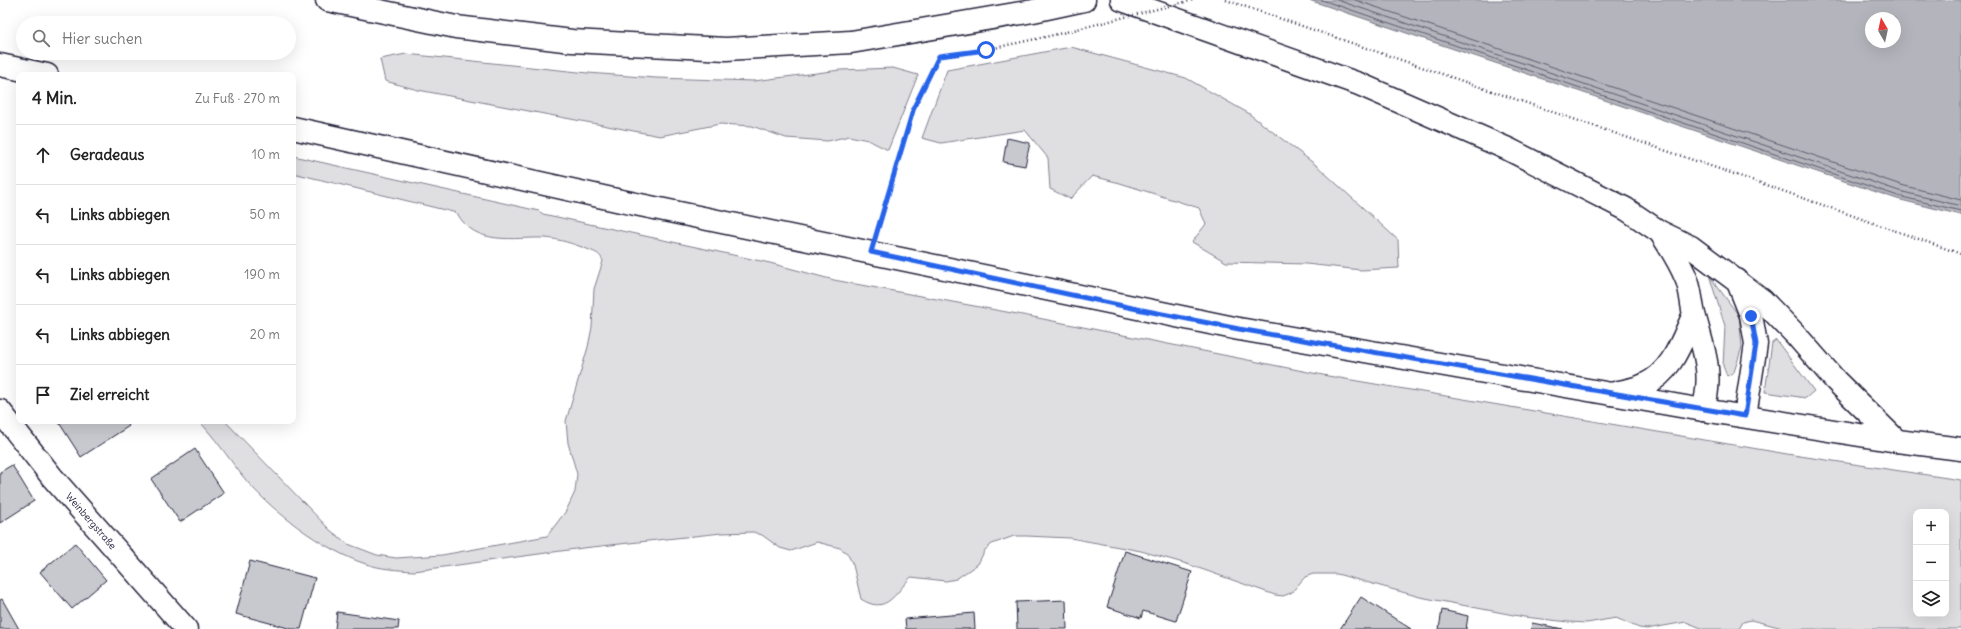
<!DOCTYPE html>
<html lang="de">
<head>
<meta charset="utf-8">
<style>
	:root { --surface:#fff; --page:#f2f2f2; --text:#222; --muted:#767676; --line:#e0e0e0 }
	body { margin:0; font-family:Delius,sans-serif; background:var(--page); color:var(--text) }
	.controls { position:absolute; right:12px; bottom:12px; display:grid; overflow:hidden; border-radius:8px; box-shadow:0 4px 16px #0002 }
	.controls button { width:36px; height:36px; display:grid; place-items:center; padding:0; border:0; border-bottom:1px solid var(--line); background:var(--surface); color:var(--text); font:20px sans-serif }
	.compass { position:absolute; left:1865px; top:12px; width:36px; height:36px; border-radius:50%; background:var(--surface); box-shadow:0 4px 16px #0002; rotate:351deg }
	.stop { position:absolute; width:12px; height:12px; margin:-9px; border:3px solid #2563eb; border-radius:50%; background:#fff }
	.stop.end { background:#2563eb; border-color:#fff; box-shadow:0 1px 4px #0008 }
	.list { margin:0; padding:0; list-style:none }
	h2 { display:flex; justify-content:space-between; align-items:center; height:52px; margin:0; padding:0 16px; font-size:17px }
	h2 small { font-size:13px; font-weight:400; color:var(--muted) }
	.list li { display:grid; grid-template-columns:26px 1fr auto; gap:12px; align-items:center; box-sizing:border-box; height:60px; padding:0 16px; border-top:1px solid var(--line) }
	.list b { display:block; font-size:15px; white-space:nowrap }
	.list em { font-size:13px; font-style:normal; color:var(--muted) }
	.icon { flex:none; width:22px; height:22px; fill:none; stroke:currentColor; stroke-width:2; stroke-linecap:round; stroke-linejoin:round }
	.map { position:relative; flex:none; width:1961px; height:629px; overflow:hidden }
	.search { position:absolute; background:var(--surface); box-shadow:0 4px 16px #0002; left:16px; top:16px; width:280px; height:44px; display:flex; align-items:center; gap:10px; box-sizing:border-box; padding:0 14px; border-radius:22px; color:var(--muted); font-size:15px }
	.panel { position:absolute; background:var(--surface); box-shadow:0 4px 16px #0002; left:16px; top:72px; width:280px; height:352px; border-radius:8px }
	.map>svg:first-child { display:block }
	.green { fill:#dfdfe2; stroke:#80808e; fill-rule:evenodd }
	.water { fill:#b4b4bc; stroke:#7a7a88; fill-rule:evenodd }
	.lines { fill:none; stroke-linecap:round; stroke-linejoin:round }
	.shore { stroke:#5c5c6f; stroke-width:1 }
	.building { fill:#c8c8cf; stroke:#22223b }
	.minor-casing { stroke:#22223b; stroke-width:25 }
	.major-casing { stroke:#22223b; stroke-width:25 }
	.path { stroke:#22223b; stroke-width:2.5; stroke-dasharray:1 3; stroke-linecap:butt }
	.minor { stroke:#fff; stroke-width:22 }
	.major { stroke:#fff; stroke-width:22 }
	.path-bridge { stroke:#22223b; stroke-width:2.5; stroke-dasharray:1 3; stroke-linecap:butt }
	.route { stroke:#2563eb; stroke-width:5 }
	.labels { text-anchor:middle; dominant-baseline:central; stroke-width:3; stroke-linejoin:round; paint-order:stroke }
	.street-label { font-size:10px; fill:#22223b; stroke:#fff }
</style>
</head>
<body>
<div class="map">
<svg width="1961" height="629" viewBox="0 0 1961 629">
	<rect width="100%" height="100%" fill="#fff"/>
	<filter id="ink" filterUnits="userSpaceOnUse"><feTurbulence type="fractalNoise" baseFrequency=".025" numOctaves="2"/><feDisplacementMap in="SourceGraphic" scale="8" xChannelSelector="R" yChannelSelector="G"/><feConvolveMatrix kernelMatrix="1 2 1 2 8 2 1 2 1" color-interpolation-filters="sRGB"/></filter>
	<g filter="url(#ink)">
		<path class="green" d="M1071,47L1186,78L1248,113L1316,165L1398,240L1399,268L1361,270L1306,264L1226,262L1192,242L1206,224L1199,208L1120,183L1092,176L1070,199L1050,189L1048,158L1025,130L941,143L922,138L947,70Z
			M406,54L588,73L656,78L754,81L840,70L893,68L918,75L888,150L868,140L849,136L828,141L786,138L752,126L720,124L660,136L418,90L385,81L380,59Z
			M293,156L539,211L543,214L770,263L834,280L1028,316L1328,376L1793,455L1961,480V629H1787L1751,620L1743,622L1739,629H1704L1686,622L1647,629L1639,628L1616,618L1587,623L1569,622L1524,617L1420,597L1337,574H1313L1305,577L1291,593L1283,596L1275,595L1187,564L1141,551L1070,538L1026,536H1014L992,544L985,550L978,564L956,579L946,581L911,577C896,592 887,616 861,599L853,565L847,553L840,548L817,542L791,551L780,548L762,535L753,532L722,533L583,548L414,571C397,570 381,569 366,564C324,551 267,508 241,474C227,456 215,438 199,421H225L330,530L348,544L377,555L396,558L442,555L547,536L566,511L575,492L577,474L568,443L566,421L588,347L592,327L594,289L603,261C600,253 594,252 587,249C574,244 559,239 545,238C514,237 475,247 457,213L293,173ZM1916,512H1946V614H1916Z
			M1709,275L1739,316L1742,347L1734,372L1727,376L1723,366L1725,326Z
			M1776,340L1814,391L1806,398L1765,392L1772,343Z"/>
		<path class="water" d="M1309,0H1961V215L1897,199ZM1871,18H1895V42H1871Z"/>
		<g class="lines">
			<path class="shore" d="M1322,0L1898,196L1961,211
				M1337,0L1899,191L1961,206
				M1355,0L1901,185L1961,200"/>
		</g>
		<path class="building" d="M1007,138L1030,143L1025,166L1003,162Z
			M58,421H126L129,426L81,457Z
			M195,449L224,493L180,522L151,479Z
			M12,465L34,501L0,523V472Z
			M75,543L106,580L72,609L40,572Z
			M1125,551L1192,572L1176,621L1143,611L1141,618L1107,607Z
			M250,561L315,578L301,629H292L236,614Z
			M1361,597L1411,629H1340Z
			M2,599L19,629H0V600Z
			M1066,600L1067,629H1017L1016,602Z
			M1442,610L1468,616L1466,629H1439Z
			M337,612L399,621L398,629H335Z
			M974,613L975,629H906L905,619Z
			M1532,623L1563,629H1531Z"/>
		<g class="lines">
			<defs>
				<path id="minor" d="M0,65L47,75
					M293,128L621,201L1239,329L1703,410L1897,441L1961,449
					M0,411L52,477L186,629"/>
				<path id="major" d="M327,0L456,27L572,41L726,49L851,42L1033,11L1084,0
					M1122,0L1359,84L1508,149L1626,209L1660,232L1691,247L1762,300L1795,334L1836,381L1897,441
					M1660,232C1670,247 1679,261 1686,278C1691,289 1691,302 1694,314C1703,349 1714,372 1703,410
					M1737,280L1751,315L1756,344L1745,416
					M1611,394C1621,391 1634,390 1644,385C1673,372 1682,340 1694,314"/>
			</defs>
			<use href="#minor" class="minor-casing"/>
			<use href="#major" class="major-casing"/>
			<path class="path" d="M1226,0L1766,185L1961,254
				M946,56L985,50
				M879,227L914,107L939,57L941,56"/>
			<use href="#minor" class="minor"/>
			<use href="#major" class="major"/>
			<path class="path-bridge" d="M985,50L1054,35L1193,0"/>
		</g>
	</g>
	<g class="lines" filter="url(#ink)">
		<path class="route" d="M986,50L939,56L914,107L871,252L1142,310L1239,329L1745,416L1756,344L1751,316"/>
	</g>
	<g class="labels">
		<g class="street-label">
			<text transform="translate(91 521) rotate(49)">Weinbergstraße</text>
		</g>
	</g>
</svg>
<div class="controls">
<button>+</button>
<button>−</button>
<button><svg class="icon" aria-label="layers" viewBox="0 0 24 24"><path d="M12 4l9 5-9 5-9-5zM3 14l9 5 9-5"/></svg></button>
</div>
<svg class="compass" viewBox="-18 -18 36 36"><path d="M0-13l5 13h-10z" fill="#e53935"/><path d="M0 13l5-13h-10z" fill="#767676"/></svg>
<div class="stop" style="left:986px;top:50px"></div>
<div class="stop end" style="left:1751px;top:316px"></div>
<div class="search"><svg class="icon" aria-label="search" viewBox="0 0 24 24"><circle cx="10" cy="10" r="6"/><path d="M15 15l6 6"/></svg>Hier suchen</div>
<section class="panel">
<h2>4 Min.<small>Zu Fuß · 270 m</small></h2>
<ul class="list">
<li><svg class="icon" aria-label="ahead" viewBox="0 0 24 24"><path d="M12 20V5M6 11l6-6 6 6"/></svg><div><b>Geradeaus</b></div><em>10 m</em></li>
<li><svg class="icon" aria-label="left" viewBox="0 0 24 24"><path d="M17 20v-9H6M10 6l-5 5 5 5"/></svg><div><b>Links abbiegen</b></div><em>50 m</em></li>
<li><svg class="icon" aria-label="left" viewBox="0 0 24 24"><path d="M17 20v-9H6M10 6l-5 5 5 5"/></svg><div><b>Links abbiegen</b></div><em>190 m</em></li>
<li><svg class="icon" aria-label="left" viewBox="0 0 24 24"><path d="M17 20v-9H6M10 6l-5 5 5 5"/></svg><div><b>Links abbiegen</b></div><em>20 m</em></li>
<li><svg class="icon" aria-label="arrive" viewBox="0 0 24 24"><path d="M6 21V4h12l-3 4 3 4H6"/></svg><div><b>Ziel erreicht</b></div></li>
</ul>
</section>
</div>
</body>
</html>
